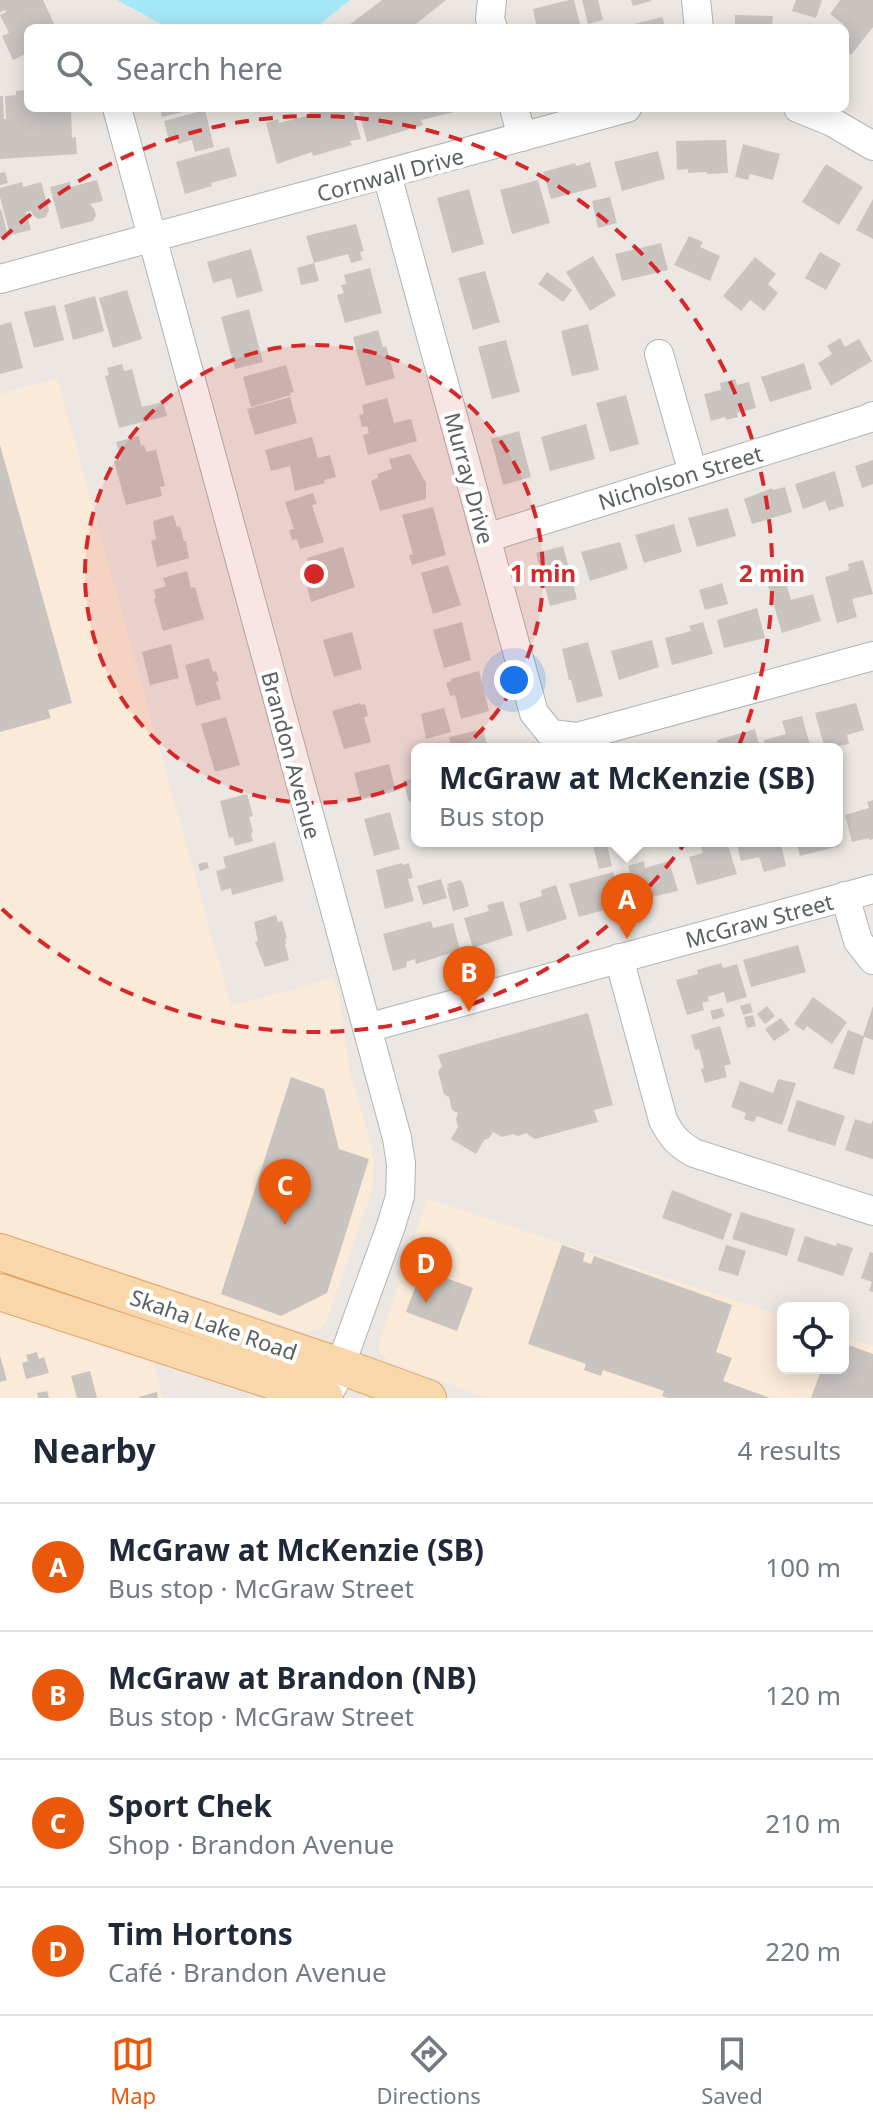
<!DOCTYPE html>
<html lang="en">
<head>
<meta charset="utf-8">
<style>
	:root { --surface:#fff; --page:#f6f6f7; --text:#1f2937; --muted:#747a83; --line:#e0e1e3; --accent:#ea580c }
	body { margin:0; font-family:"Noto Sans",sans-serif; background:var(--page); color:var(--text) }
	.controls { position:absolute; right:24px; bottom:24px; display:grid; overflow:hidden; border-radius:12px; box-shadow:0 4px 20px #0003 }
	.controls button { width:72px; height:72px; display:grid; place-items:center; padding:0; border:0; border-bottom:2px solid var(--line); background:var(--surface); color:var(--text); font:40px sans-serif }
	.you { position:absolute; left:514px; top:680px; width:28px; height:28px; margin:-20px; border:6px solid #fff; border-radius:50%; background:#1a73e8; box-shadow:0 0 0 12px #1a73e833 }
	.badge { display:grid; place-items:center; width:52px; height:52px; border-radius:50%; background:var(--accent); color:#fff; font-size:26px; font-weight:700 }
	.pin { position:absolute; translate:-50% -66px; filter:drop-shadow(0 2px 4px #0008) }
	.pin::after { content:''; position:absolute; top:42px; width:28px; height:24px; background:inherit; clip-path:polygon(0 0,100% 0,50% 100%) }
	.popup { position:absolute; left:411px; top:743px; width:432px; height:104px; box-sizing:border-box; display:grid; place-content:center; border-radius:12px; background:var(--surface); filter:drop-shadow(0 2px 6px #0005); font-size:26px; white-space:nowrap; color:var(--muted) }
	.popup b { font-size:30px; color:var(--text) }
	.popup::after { content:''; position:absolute; left:50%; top:100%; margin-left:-16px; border:16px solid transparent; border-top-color:var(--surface) }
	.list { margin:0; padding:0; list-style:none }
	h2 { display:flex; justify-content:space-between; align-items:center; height:104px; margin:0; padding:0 32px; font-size:34px }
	h2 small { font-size:26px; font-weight:400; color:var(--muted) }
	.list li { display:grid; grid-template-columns:52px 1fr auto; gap:24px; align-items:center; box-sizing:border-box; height:128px; padding:0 32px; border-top:2px solid var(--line) }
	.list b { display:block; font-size:30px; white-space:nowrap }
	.list p { margin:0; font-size:26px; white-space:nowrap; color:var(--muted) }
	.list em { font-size:26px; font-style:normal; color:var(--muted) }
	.icon { flex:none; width:44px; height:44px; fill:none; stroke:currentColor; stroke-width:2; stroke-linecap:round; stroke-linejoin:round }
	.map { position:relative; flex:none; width:873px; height:1398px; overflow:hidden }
	.search { position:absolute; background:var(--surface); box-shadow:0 4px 20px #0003; left:24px; right:24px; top:24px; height:88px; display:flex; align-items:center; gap:20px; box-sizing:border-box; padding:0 28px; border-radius:12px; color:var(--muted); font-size:30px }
	.sheet { height:616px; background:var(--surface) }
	nav { display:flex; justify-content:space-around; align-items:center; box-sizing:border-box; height:112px; border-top:2px solid var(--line); background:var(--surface); font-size:22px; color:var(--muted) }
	nav a { display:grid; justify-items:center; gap:4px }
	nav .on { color:var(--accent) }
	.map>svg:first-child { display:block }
	.commercial { fill:#fbead8 }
	.water { fill:#a5e9f8 }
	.building { fill:#c9c4c0 }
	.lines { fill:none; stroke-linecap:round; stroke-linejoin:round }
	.minor-casing { stroke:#afb4b6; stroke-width:30 }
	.major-casing { stroke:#e69e61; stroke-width:38 }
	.minor { stroke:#fff; stroke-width:28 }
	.major { stroke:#f8d8aa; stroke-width:36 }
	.ring { fill:none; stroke:#d62828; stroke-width:4; stroke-dasharray:14 10 }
	.labels { text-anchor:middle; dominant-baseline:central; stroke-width:8; stroke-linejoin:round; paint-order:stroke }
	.street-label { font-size:22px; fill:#5a5f61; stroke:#fff }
	.centre { fill:#d62828; stroke:#fff; stroke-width:4 }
	.ring-label { font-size:24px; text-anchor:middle; font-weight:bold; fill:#d62828; stroke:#fff; stroke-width:8; stroke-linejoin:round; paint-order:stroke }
</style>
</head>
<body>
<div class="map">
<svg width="873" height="1398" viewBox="0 0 873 1398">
	<rect width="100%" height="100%" fill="#ece7e2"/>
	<path class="commercial" d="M57,378L231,1006L333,978L339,997L350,1073L370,1140L374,1164L372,1191L327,1319L320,1329L304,1332L0,1233V394Z
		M427,1199L783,1316V1368H843V1336L873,1346V1398H486L389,1361L381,1354L378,1349L380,1341Z
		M0,1311L153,1361L163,1398H0Z"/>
	<path class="water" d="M117,0H350L315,28H169Z"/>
	<path class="building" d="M0,0H43L56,28H28V53L13,60L2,36L9,33L0,15L6,12L5,10L0,12Z
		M382,0H446L411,28H345Z
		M569,0H574L580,24L562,28H537L533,9Z
		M582,0H598L603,20L588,24Z
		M631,0H651V1L633,6Z
		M796,0H822L816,18L792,11Z
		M840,0H873V27L851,55L845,51V28H842L844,25L830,14Z
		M735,15L773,16L772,28H735Z
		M662,17L666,28H623V27Z
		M28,90V108H71L72,138L76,137L77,154L0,159V96H3L4,119H6L5,96L16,95V91Z
		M160,108H196V109L162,117Z
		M323,108H333L334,111L352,108L361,139L350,141L352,145L313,156L312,152L277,164L266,123L278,119L279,123L310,115L309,112Z
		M358,108H467V109L421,120L423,125L367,142Z
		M205,110L214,147L195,152L192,140L178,144L177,139L169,141L164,121Z
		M726,140L728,173L707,174V172L688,173V169L677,170L676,141Z
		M743,144L780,154L773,180L750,174L748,180L735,177Z
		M229,147L237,176L211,183L212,186L185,194L176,162Z
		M658,151L665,179L622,191L614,162Z
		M590,162L597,187L551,199L543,172L575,163L576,166Z
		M826,164L863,187L839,225L802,202Z
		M5,172L8,183L0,185V173Z
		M97,180L103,201L90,204L94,209L96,215L93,221L61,229L50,187L70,182L71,187Z
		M538,180L550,223L512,234L500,190Z
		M22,182L23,187L41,182L49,210L46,217L38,219L33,215L31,211L26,212L31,230L10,235L0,197V188Z
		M469,189L484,244L452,253L437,198Z
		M610,197L617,223L598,228L592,201Z
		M873,199V239L856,230Z
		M1,209L8,235L0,237V210Z
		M356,224L364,251L360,252L362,260L351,263L348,254L314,263L306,236Z
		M689,236L703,242L700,247L720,256L710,281L674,265Z
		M661,243L668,270L622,281L615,254Z
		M251,249L263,291L237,298L231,278L213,283L207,262Z
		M820,252L841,264L826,290L805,278Z
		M593,256L616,295L590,311L566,272Z
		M755,257L776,274L768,284L778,293L764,311L750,300L741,311L723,296Z
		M314,263L319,281L301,285L297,268Z
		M370,268L382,313L345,323L337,295L344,293L341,285L346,284L344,275Z
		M485,271L500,322L473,330L458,278Z
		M547,272L572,290L563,302L538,284Z
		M127,290L142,339L113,348L99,298Z
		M95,296L104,331L73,340L64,305Z
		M55,305L64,340L34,348L24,312Z
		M249,309L263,362L235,369L221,317Z
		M11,322L23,368L0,374V325Z
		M588,324L599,370L572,376L561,331Z
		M378,330L383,347L386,346L395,378L366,386L353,337Z
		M840,338L845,347L859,339L872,361L831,386L818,363L832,354L827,346Z
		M506,340L520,392L492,399L478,347Z
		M804,363L812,389L770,402L761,377Z
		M122,364L124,371L132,369L142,407L163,402L167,416L119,428L105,376L109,375L107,368Z
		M286,365L294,392L290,393L291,395L251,407L243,377Z
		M735,379L737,385L749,382L756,408L737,413L738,417L726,420L725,417L711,421L704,394L721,390L720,383Z
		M626,395L639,444L610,452L596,403Z
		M290,397L297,423L255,435L247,409Z
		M387,398L394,423L411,419L417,441L368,455L363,435L369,433L367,426L362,427L359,415L364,414L362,405Z
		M586,424L595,459L550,471L541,437Z
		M519,431L531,477L503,485L491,439Z
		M139,436L141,446L144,445L146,452L156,450L165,486L160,487L162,496L126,505L114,461L121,459L116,442Z
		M312,437L318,458L330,455L336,477L324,480L325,483L295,491L290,466L271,471L265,450Z
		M0,445L72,703L48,710L51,718L0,732Z
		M410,454L426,483V499L380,511L371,481L378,478L377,474L392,469L389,459Z
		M873,460V484L862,488L855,466Z
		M835,471L844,506L829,511L825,501L803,509L795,484Z
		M785,487L792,512L752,524L744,499L772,488L773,490Z
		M313,493L317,504L312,505L324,542L300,549L297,539L292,540L289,530L294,529L285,502Z
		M433,507L446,555L412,565L409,555L413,554L402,515Z
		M728,508L736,536L697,547L688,518Z
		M173,515L177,527L180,526L184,541H186L189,558L157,567L151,541L156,539L153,521Z
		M674,524L682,552L644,563L635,535Z
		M620,542L628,569L590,581L581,552Z
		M563,546L577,599L550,606L536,553Z
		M343,547L355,587L311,602L306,583L313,581L307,558Z
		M863,560L873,594L852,599L857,617L837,623L825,577L849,570L848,564Z
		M448,565L461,605L433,614L421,573Z
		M187,571L191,588L195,587L204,619L163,631L154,599L156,598L154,590L166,586L163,578Z
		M785,580L791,600L813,594L821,621L782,633L768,585Z
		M722,583L728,604L705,610L699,590Z
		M757,608L765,638L724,648L717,620Z
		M462,622L471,660L444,668L433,630Z
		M703,622L713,654L672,665L665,638L691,631L689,626Z
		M352,632L362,669L334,677L323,640Z
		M652,640L659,667L619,680L611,651Z
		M588,642L603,696L577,703L571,680H569L562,649Z
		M171,644L179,678L150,685L142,652Z
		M209,658L213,672L216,671L219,681L216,682L221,699L196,706L185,665Z
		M479,671L489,711L461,719L455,695L450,696L446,683L451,681V679Z
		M360,703L361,705L365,704L368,716L364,717L371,742L344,749L332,711Z
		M856,703L864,730L847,735L849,744L825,749L815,713Z
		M444,708L451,732L426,739L421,714Z
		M802,716L811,749H766L764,740L786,734L782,721Z
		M226,717L240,765L215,772L201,724Z
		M483,729L488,749H452L449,737Z
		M755,729L760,749H719L717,740Z
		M389,764L396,791L361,800L354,773Z
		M417,778V800L409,802L403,781Z
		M247,794L253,816L249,817L253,832L251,833L253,841L235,846L233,837L229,838L220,801Z
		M873,800V839L869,840V838L852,842L845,815L869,808L867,802Z
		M390,812L400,849L374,856L364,819Z
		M720,841H726L728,846L737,874L697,885L689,857L703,853L701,846Z
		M736,841H780L786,866L764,872L759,857L741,861Z
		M796,841H837L839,846L800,856Z
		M275,842L284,881L232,895L231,888L221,891L216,871L226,868L223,857Z
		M606,842L612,866L599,869L593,846Z
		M644,861L645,868L669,861L678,891L638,900L628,866Z
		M207,862L209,868L200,871L198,864Z
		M402,863L403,865L409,863L413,878L408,879L414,901L385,909L376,870Z
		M613,872L622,905L579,917L569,884Z
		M441,879L447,898L423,905L417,886Z
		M460,880L463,883L469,906L453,911L447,888L449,887L447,884Z
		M556,885L567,919L527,932L519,903L542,896L541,890Z
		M503,901L513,935L473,948L464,918L489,911L487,905Z
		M276,915L278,922L282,921L287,938L285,939L286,944L285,945L289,960L265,967L255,942L258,941L254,922Z
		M431,921L433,928L453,923L460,950L416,964L415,959L406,962L407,967L393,971L383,934Z
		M798,945L806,972L751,987L743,960Z
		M721,963L723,968L737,964L747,997L727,1003L724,992L708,997L709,1001L702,1003L704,1010L687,1015L676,980L698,974L697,970Z
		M813,997L847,1022L832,1044L807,1026L804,1031L794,1024Z
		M750,1003L753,1012L743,1015L740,1006Z
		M767,1006L775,1016L765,1024L757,1014Z
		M873,1006V1040L864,1037L854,1075L833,1068L848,1030L863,1036Z
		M722,1008L725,1016L713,1020L710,1011Z
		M588,1013L613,1105L594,1110L598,1122L535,1139L526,1133L518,1136L513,1134L502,1137L493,1132L489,1138L484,1140L476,1154L451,1139L458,1127L456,1119L458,1113L452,1110L449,1097L444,1094L438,1072L442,1066L438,1055Z
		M753,1015L756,1026L747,1028L744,1017Z
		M781,1018L790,1030L774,1041L765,1029Z
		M720,1026L731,1064L724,1066L727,1077L705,1083L701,1069L704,1068L699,1049L695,1050L691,1035Z
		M291,1077L324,1089L339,1149L369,1159L327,1293L281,1316L221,1294Z
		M778,1079L796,1083L782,1125L757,1116L754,1122L744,1119L746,1113L731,1107L740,1081L773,1093Z
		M797,1100L845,1116L835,1146L787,1131Z
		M855,1119L871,1124L873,1120V1159L845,1150Z
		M672,1190L732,1214L723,1240L662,1218Z
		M741,1212L795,1229L787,1256L732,1239Z
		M805,1236L836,1246L837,1243L853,1248L843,1276L797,1261Z
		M562,1245L585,1253L583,1261L591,1264L594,1256L732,1305L716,1352L732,1358L723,1381L770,1398H668L662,1396L664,1391L603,1370L601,1376L584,1370L586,1364L528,1344Z
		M726,1245L746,1251L738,1276L718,1270Z
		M870,1252L873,1253V1292L869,1291L872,1282L861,1278Z
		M422,1269L473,1288L457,1331L406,1312Z
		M843,1343L873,1354V1398H811L822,1368H843Z
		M37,1352L39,1359L44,1357L49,1373L26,1379L22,1363L28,1361L26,1355Z
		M0,1356L7,1380L0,1382Z
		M90,1371L97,1398H77L71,1376Z
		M47,1391L49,1398H38L37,1393Z
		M157,1392L158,1398H139V1397Z"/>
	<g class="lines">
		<defs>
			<path id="minor" d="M492,0L490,19L493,28
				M696,0L699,28
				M117,108L397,1138L401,1164L400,1196L391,1226L333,1386
				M514,108L522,137
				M798,108L832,122L873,146
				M387,175L534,713L551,734L577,737L873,656
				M0,279L627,108
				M659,354L693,473
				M486,538L867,419L873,416
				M845,896L858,941L873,960
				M619,958L663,1120C671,1136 678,1144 694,1153L873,1211
				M367,1028L873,889"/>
			<path id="major" d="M0,1252L340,1366L428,1398
				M0,1292L325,1398"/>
		</defs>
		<use href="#minor" class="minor-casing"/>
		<use href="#major" class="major-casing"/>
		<use href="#minor" class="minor"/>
		<use href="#major" class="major"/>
	</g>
	<circle cx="314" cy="574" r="229" fill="#d62828" fill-opacity=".12"/>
	<g class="ring">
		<circle cx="314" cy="574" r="229"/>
		<path d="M2 239A458 458 0 1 1 2 909"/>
	</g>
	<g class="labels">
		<g class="street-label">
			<text transform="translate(390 174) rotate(-15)">Cornwall Drive</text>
			<text transform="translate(680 477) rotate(-17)">Nicholson Street</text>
			<text transform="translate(470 478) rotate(75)">Murray Drive</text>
			<text transform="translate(292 755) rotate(75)">Brandon Avenue</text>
			<text transform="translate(759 920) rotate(-15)">McGraw Street</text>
			<text transform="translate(214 1324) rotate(19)">Skaha Lake Road</text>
		</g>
	</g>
	<circle cx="314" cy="574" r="12" class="centre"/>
	<g class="ring-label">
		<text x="543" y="582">1 min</text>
		<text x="772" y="582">2 min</text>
	</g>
</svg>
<div class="controls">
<button><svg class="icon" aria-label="locate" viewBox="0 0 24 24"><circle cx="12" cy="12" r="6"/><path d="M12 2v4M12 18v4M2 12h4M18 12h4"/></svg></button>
</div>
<div class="you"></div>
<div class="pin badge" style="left:627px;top:939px">A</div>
<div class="popup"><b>McGraw at McKenzie (SB)</b>Bus stop</div>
<div class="pin badge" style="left:469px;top:1012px">B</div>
<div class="pin badge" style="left:285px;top:1225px">C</div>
<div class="pin badge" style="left:426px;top:1303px">D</div>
<div class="search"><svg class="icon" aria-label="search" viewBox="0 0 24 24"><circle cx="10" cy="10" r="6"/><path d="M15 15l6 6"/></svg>Search here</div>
</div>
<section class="sheet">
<h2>Nearby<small>4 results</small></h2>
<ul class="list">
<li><span class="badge">A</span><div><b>McGraw at McKenzie (SB)</b><p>Bus stop · McGraw Street</p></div><em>100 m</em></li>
<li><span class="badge">B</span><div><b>McGraw at Brandon (NB)</b><p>Bus stop · McGraw Street</p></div><em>120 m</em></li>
<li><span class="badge">C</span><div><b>Sport Chek</b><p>Shop · Brandon Avenue</p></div><em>210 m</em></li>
<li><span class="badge">D</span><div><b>Tim Hortons</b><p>Café · Brandon Avenue</p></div><em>220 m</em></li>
</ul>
</section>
<nav>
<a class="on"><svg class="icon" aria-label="map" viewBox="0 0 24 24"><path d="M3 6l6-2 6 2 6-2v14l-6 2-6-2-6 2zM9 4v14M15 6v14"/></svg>Map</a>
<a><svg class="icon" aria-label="directions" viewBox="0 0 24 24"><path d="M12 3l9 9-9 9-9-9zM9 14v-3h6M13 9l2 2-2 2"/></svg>Directions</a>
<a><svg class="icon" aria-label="saved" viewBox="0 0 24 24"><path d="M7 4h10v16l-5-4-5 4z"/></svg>Saved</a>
</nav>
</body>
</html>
